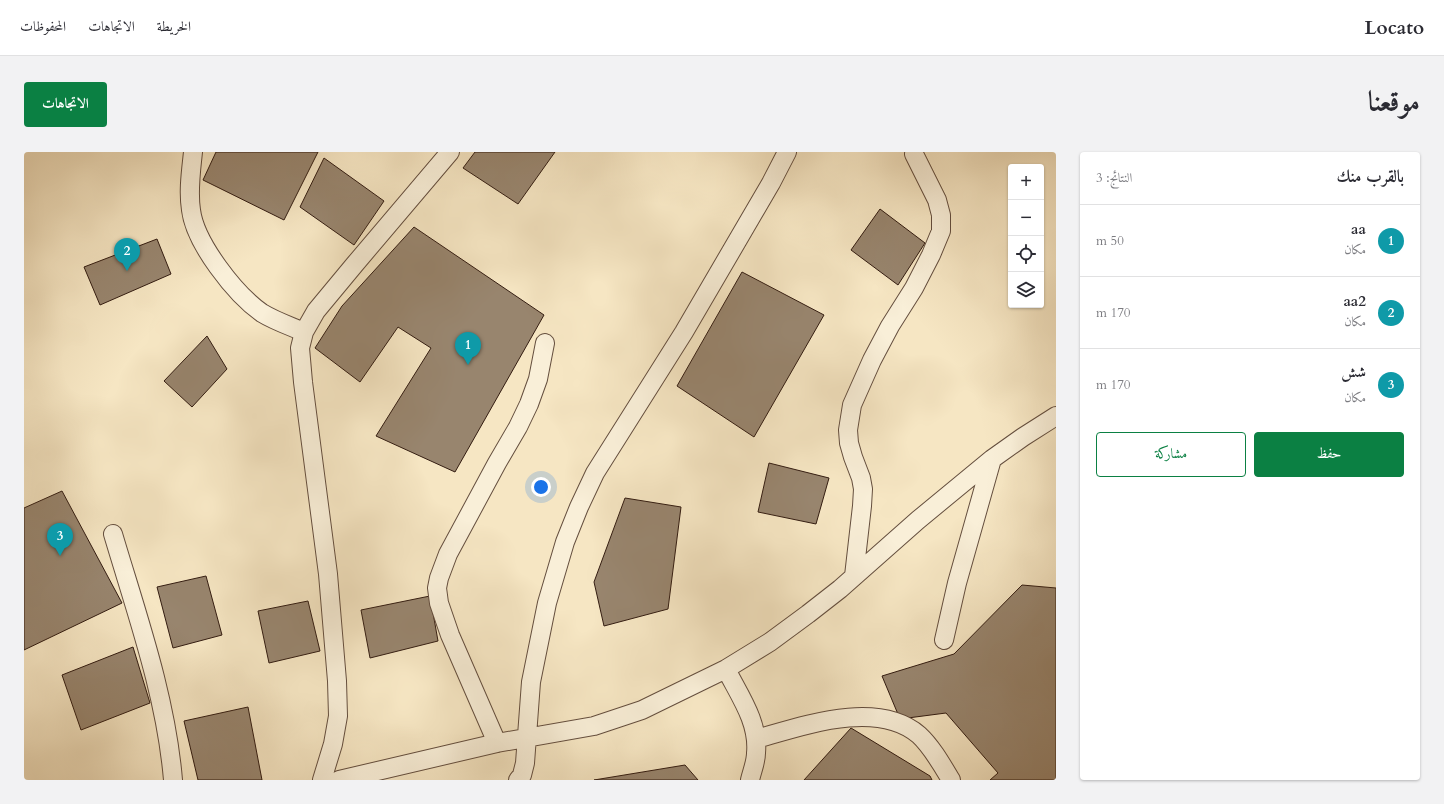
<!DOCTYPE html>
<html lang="ar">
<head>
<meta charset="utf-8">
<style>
	:root { --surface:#fff; --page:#f2f2f3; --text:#2b2b33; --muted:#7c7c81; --line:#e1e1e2; --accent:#0b8043 }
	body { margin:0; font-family:Cardo,Amiri,serif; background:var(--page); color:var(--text); direction:rtl }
	.controls { position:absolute; right:12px; top:12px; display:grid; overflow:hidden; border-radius:4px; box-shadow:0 1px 3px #0004 }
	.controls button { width:36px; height:36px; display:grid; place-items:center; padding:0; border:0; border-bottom:1px solid var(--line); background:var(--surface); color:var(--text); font:20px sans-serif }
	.you { position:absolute; left:517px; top:335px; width:14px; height:14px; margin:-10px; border:3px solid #fff; border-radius:50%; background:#1a73e8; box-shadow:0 0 0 6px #1a73e833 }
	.badge { display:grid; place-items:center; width:26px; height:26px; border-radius:50%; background:var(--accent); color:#fff; font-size:13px; font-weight:700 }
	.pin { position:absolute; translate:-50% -33px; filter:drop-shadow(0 1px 2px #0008) }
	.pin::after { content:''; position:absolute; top:21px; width:14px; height:12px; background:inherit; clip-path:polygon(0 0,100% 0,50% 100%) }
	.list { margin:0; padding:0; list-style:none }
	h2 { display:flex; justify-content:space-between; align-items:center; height:52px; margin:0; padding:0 16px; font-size:17px }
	h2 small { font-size:13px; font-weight:400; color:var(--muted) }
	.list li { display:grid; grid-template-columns:26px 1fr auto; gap:12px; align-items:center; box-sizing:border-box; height:72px; padding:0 16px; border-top:1px solid var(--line) }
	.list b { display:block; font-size:15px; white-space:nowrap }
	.list p { margin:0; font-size:13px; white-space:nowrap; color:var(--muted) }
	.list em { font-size:13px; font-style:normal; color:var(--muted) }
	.actions { display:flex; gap:8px; padding:12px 16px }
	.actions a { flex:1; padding:9px 0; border:1px solid var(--accent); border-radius:4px; text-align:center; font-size:14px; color:var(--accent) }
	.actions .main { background:var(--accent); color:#fff }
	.icon { flex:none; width:22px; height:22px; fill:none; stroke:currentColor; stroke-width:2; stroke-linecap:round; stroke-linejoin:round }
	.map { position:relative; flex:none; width:1032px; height:628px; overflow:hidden; direction:ltr; border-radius:4px }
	header { display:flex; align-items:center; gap:24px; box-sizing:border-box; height:56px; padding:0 20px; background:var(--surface); border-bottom:1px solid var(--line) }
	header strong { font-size:19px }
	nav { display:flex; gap:22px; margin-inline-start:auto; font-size:14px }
	.intro { display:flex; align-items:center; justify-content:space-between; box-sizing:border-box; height:96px; padding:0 24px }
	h1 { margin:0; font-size:28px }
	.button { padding:10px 18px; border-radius:4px; background:var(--accent); color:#fff; font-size:14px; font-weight:700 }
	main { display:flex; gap:24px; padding:0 24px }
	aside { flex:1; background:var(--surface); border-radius:4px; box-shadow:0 1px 3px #0004 }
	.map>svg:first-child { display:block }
	.building { fill:#98856e; stroke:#331c11 }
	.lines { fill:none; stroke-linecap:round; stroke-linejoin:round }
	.minor-casing { stroke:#644e3e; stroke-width:20 }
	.minor { stroke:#f9efd8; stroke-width:18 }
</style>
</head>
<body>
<header>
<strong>Locato</strong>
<nav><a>الخريطة</a><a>الاتجاهات</a><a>المحفوظات</a></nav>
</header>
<div class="intro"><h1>موقعنا</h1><a class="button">الاتجاهات</a></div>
<main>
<aside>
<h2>بالقرب منك<small>النتائج: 3</small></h2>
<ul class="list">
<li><span class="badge" style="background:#0f9aa8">1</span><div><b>aa</b><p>مكان</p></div><em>50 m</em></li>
<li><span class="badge" style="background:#0f9aa8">2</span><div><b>aa2</b><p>مكان</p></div><em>170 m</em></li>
<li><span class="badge" style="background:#0f9aa8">3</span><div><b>شش</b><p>مكان</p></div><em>170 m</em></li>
</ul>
<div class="actions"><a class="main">حفظ</a><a>مشاركة</a></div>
</aside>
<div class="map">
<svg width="1032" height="628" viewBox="0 0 1032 628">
	<rect width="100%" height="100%" fill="#f6e6c3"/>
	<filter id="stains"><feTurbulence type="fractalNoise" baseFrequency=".005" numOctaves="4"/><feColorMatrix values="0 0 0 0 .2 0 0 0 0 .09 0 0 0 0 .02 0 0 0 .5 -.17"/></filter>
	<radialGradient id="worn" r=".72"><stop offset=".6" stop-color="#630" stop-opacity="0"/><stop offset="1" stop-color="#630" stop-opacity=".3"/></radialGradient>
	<path class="building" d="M192,0H294L260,68L179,28Z
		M451,0H531L494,52L439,16Z
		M300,6L360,49L330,93L276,55Z
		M856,57L901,91L874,133L827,98Z
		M390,75L520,163L431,320L352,284L407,196L374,175L336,230L291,196L318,154Z
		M133,87L147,122L76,153L60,115Z
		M718,120L800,163L730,285L653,234Z
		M183,184L203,217L168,255L140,229Z
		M745,311L805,326L792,372L734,360Z
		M38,339L98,451L0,498V356Z
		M601,346L657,355L644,457L580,474L570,430Z
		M182,424L198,483L149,496L133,435Z
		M998,433L1032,436V628H966L974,621L922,561L876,567L858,524L930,502Z
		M406,444L414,489L346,506L337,458Z
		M284,449L296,499L245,511L234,459Z
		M109,495L126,551L57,578L38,523Z
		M224,555L238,628H174L160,569Z
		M827,576L906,624L908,628H780Z
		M661,613L674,628H570Z"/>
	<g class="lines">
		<defs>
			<path id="minor" d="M169,0C167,19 164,39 167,58C171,91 211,142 238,161C251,169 266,174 280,180
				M89,382C113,463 142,544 149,628
				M830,424L838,354L839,337L837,326L829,305L825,291L824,278L828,253L848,208L866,174L890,136L907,103L917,79V63L913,48L890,2
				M920,488L933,431L968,307
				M702,517C715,543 735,570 732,601C732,610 728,619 726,628
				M732,587C779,574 853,547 895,583C908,595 918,613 927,628
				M473,591L426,483L415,451L413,436L415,426L424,402L473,311L494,275L505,252L514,227L521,191
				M298,628L309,592L314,564L313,529L304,422L279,230L276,196L280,180L292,159L331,112L426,0
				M315,628L473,591L570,574L618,558L702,517L746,490L784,462L816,437L894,368L968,307L999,285L1032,264
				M494,628L498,623L501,611L507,530L523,451L541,390L555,355L571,321L660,180L747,31L763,0"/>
		</defs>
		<use href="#minor" class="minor-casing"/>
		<use href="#minor" class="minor"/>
	</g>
	<rect width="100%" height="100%" filter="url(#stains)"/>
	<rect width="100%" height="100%" fill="url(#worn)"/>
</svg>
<div class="controls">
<button>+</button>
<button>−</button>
<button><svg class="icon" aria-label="locate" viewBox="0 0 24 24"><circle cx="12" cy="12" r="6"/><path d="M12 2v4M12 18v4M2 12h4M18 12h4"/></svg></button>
<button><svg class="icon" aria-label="layers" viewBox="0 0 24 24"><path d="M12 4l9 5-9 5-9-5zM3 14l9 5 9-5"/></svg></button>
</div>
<div class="you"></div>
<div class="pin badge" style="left:444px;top:213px;background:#0f9aa8">1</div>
<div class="pin badge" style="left:103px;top:119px;background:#0f9aa8">2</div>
<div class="pin badge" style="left:36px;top:404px;background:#0f9aa8">3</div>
</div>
</main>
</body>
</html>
